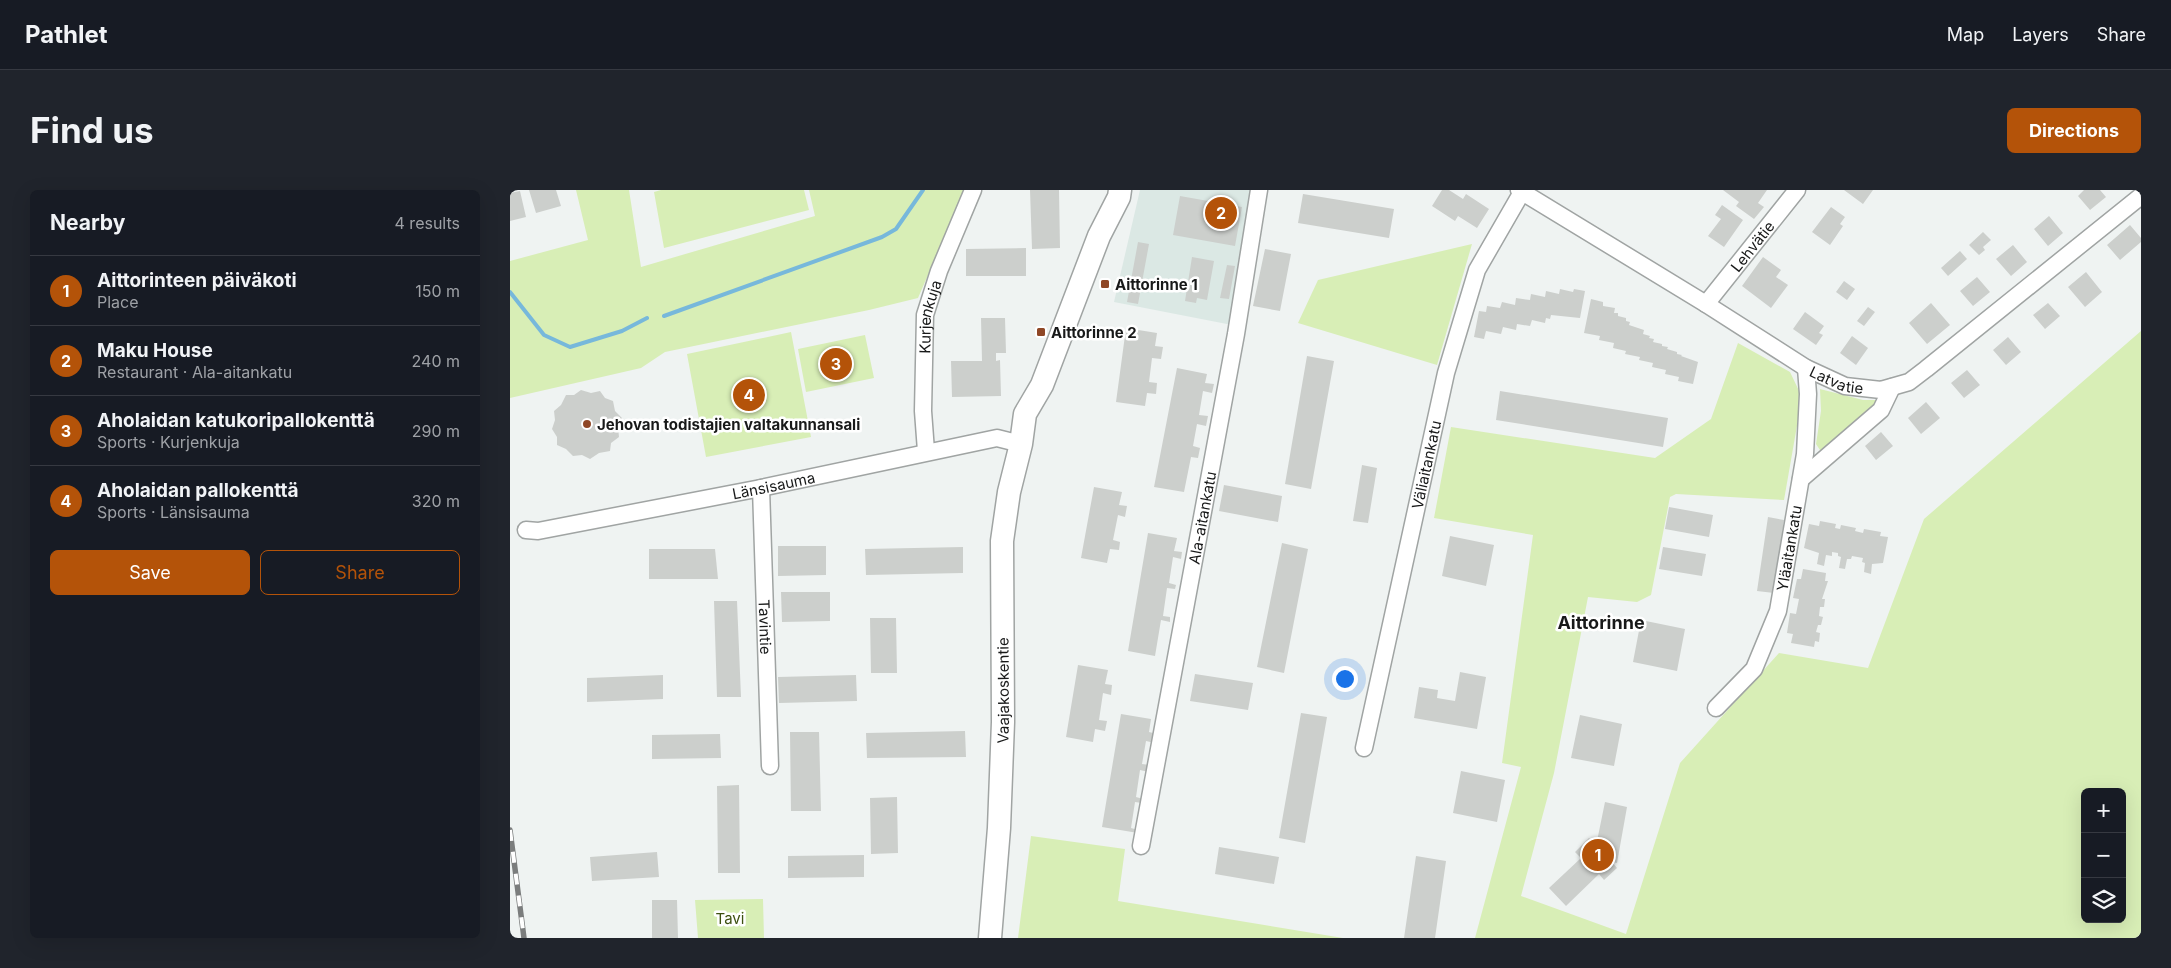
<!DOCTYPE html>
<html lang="en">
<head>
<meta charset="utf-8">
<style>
	:root { --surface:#171b24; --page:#20242c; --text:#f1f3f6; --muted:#9ea1a6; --line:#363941; --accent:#b45309 }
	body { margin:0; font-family:Inter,sans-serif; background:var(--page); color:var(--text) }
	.controls { position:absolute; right:15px; bottom:15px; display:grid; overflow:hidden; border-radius:8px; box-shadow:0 5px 20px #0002 }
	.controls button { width:45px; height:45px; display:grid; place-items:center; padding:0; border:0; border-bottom:1px solid var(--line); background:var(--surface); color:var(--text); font:25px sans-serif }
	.you { position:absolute; left:834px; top:488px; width:18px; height:18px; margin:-12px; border:4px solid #fff; border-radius:50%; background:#1a73e8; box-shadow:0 0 0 8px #1a73e833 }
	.badge { display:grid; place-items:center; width:32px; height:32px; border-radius:50%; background:var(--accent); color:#fff; font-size:16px; font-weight:700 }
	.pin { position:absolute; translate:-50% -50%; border:2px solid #fff; box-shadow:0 1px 5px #0006 }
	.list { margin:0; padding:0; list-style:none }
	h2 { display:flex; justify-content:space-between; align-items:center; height:65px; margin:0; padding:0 20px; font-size:21px }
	h2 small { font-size:16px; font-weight:400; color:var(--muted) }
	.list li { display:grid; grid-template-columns:32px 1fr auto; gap:15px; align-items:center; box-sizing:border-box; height:70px; padding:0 20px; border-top:1px solid var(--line) }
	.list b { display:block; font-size:19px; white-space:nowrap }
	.list p { margin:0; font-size:16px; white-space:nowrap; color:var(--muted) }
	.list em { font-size:16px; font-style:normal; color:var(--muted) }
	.actions { display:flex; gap:10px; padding:15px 20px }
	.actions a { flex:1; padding:11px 0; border:1px solid var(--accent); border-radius:8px; text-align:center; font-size:18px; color:var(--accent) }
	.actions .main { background:var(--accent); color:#fff }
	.icon { flex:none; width:28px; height:28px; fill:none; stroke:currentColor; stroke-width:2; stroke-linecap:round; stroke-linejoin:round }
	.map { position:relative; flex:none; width:1631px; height:748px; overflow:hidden; border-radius:8px }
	header { display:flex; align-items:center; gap:30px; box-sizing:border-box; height:70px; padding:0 25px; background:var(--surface); border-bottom:1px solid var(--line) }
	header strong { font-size:24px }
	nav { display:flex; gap:28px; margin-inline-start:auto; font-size:18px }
	.intro { display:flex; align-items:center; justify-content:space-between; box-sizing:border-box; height:120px; padding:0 30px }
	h1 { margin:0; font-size:35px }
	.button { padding:12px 22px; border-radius:8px; background:var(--accent); color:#fff; font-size:18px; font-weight:700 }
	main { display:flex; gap:30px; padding:0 30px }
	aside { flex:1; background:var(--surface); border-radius:8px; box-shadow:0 5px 20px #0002 }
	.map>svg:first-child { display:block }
	.built { fill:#dbe8e4 }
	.green { fill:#d8eeb6; fill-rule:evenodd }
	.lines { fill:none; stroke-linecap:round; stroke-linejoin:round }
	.stream { stroke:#77b8db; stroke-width:4 }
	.building { fill:#cccfcc }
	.street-casing { stroke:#a0a4a3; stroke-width:19 }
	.secondary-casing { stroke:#a0a4a3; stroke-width:25 }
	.street { stroke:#fff; stroke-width:16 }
	.secondary { stroke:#fff; stroke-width:22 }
	.rail-casing { stroke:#7b7d7d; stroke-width:5.5 }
	.rail { stroke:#fff; stroke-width:4; stroke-dasharray:11; stroke-linecap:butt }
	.poi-dot { fill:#8f4726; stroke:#fff; stroke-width:2 }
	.labels { text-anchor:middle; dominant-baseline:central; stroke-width:5; stroke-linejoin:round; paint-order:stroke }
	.street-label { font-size:15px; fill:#181919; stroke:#fff }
	.poi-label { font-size:15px; font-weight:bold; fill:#181919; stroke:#fff; text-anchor:start }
	.park-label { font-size:15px; fill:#3d5010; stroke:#fff }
	.quarter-label { font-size:18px; font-weight:bold; fill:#181919; stroke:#fff }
</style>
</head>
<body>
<header>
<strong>Pathlet</strong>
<nav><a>Map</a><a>Layers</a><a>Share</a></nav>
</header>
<div class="intro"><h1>Find us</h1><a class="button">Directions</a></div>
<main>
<aside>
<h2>Nearby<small>4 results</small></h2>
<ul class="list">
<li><span class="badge">1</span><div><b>Aittorinteen päiväkoti</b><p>Place</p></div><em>150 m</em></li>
<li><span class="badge">2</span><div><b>Maku House</b><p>Restaurant · Ala-aitankatu</p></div><em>240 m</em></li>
<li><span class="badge">3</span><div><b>Aholaidan katukoripallokenttä</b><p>Sports · Kurjenkuja</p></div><em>290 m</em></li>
<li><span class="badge">4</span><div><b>Aholaidan pallokenttä</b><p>Sports · Länsisauma</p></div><em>320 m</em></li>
</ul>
<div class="actions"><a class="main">Save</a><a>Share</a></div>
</aside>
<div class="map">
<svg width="1631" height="748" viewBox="0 0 1631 748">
	<rect width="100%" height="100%" fill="#eff3f2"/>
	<path class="built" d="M630,0H744L722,135L604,112Z"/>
	<path class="green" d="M66,0H119L131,77L305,26L299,0H455L408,108L359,120L155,162L131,178L0,208V71L78,50Z
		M151,0H294L299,20L154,58L144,2Z
		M962,54L927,175L788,133L808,90Z
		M1631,141V748H965L1011,577L992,573L1023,345L924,328L941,237L1145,268L1201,229L1228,153L1280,182L1292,207L1274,310L1166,304L1160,307L1141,405L1127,412L1078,407L1044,583L1011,706L1116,744L1170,573L1269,463L1358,478L1414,329ZM1575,602H1612V729H1575Z
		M281,142L301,247L196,267L177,164Z
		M355,145L364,188L296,202L288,159Z
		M1310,199L1353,210H1366L1368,213L1316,261L1310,260L1306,254L1311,221Z
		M521,646L615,659L608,711L833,748H508Z
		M253,709L254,748H188L185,710Z"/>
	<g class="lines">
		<path class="stream" d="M0,102L34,145L60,157L112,141L137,128
			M154,126L372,47L386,39L413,0"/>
	</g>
	<path class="building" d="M19,0H46L51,16L26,23Z
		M520,0H549L550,58L522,59Z
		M932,0H939L953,9L956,4L979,19L967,38L948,26L945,31L922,16Z
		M1213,0H1257L1248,13L1254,17L1244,29L1226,16L1229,12Z
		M1334,0H1363L1353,14Z
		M1574,0H1590L1596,7L1580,20L1568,6Z
		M10,1L16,27L0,31V3Z
		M793,4L884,19L879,48L788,33Z
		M670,6L732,17L725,56L663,45Z
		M1212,15L1233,30L1214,57L1198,46L1211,29L1205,25Z
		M1321,17L1335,27L1330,34L1333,36L1320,55L1302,42Z
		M1539,26L1553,43L1538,56L1524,39Z
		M1620,35L1631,48V52L1610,70L1597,55Z
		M1473,42L1481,50L1473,57L1475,60L1469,65L1459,55Z
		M628,52L639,54L628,114L617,112Z
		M1503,55L1517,72L1501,86L1486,69Z
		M516,58V86H456V59Z
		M755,59L781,64L770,121L743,116Z
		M1450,61L1457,69L1438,86L1431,78Z
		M682,67L704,71L697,110L687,108L686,113L675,111Z
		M1253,67L1271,80L1266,87L1278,95L1261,118L1232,96Z
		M717,75L725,76L719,109L710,108Z
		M1576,82L1592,102L1575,117L1558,97Z
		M1467,87L1480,102L1463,116L1450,101Z
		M1334,91L1345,99L1337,110L1326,102Z
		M1050,99L1063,102L1064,99L1075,101L1070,128L1041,125L1040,129L1036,128L1035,133L1022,130L1020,136L1007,134L1006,140L993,137L991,144L976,141L974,149L964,147L969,121L976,122L977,116L990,118L992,112L1005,115L1006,108L1020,110L1021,104L1035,107L1036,101L1049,104Z
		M1081,109L1093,112V116L1105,118L1104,123H1108V126L1116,128V131L1120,132L1119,135L1134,140L1133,144L1140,146L1139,148L1144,149L1143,152L1152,154V156L1158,157L1157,159L1167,162V164L1172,165L1171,166L1188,172L1183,194L1168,191L1169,187L1155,184L1156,180L1142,177L1143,173L1129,170L1130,167L1115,164L1116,161L1103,158L1104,153L1089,150L1090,146L1074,143Z
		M1421,113L1440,135L1417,154L1399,133Z
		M1538,113L1550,126L1535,139L1523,125Z
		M1358,117L1365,122L1354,136L1347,131Z
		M1295,122L1314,136L1309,143L1313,145L1306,155L1283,139Z
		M471,128H495L496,163H486V171L490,170L491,206L442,207L441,171H472Z
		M616,138L647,143L645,156L653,157L651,169L642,168L639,192L647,193L646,204L637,203L635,216L606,212Z
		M1342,146L1358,158L1346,175L1330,163Z
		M1498,147L1511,162L1496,175L1483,160Z
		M797,166L824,171L801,299L775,294Z
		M667,178L697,184L695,193L704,194L702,203L693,201L689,225L698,226L696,236L687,234L683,256L690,258L688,268L681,267L674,302L644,297Z
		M1457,180L1470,195L1454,208L1441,193Z
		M71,200L81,203L90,201L95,208L103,211L105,221L112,228L108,237L109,247L101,253L100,261L89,263L80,269L72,265L63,266L56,259L47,255V247L42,239L45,230L44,221L51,215L56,205H64Z
		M990,201L1158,228L1153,257L986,230Z
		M1416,212L1430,228L1411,244L1398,228Z
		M1371,242L1383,256L1366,270L1355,256Z
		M852,275L867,278L858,333L843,331Z
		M714,295L772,306L768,332L709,321Z
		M584,297L612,302L609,315L617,316L615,327L608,325L603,350L610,352L609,360L600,359L597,373L571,368Z
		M1159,317L1203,325L1199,347L1155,339Z
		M1258,327L1274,330L1264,403L1247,401Z
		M1310,331L1326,334L1325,338L1330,339L1331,335L1346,338L1345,341L1353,343L1354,339L1371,342L1370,346L1378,347L1373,373L1362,374L1361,384L1354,382L1355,373L1352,372L1353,368L1342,366L1341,369H1337L1335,379L1329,378L1331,367L1328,366V363L1322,362V366L1316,365L1314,376L1307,374L1309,363L1294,358L1299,334L1309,336Z
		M638,343L667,348L664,361L672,362L671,369L663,367L659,393L666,395L665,399L657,398L653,426L660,427V432L651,430L645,466L618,461Z
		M940,346L984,355L976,396L932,386Z
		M772,353L798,359L774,483L747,477Z
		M268,356H316V385L268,386Z
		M453,357V383L356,385L355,359Z
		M1153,357L1196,364L1192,386L1149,379Z
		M139,359H205L208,389H139Z
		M1293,379L1316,383L1315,391H1318L1312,409H1315L1314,417H1310L1309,426L1313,427L1311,435H1308L1306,442L1310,443L1309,452L1305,451L1304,457L1281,453L1283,444L1277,443L1280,423L1286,424L1289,409L1283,408L1287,389H1291Z
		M271,402H320V431L272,432Z
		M204,411H227L231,507H207Z
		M360,428H386L387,483H361Z
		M1131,430L1175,439L1167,481L1123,472Z
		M568,475L598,480L595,494L602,495L601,505L593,503L589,530L597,531L595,541L585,539L583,552L556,547Z
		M950,482L976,487L967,539L904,528L909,497L928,500L927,508L945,511Z
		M685,484L743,493L738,520L680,511Z
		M153,485V509L77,512V488Z
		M346,485L347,511L269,513L268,487Z
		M791,523L817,527L795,653L769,648Z
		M611,524L641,529L639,542L647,544L645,553L636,551L632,574L640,575L639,582L630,580L626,607L633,609L632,613L625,612L621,638L628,640V643L592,637Z
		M1070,525L1112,534L1104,576L1061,568Z
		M455,541L456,567L357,568L356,543Z
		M280,542H309L311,621H281Z
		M210,544L211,568L142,569V545Z
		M951,581L995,590L987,632L943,623Z
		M229,595L230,683H208L207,596Z
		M387,607L388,663L361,664L360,608Z
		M1095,612L1117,617L1107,673L1102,672L1107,678L1094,690L1089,684L1056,716L1039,698L1071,668L1065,662L1079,648L1086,656Z
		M709,657L769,667L764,694L705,684Z
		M147,662L149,687L82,691L80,667Z
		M354,665V687L278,688V666Z
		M906,666L936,671L925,748H894Z
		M142,710H167L168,748H142Z"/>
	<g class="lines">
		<defs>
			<g id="street">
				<path id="s1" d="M1009,0L1196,114L1296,178L1335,196L1371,200L1399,192L1416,179L1631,6"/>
				<path id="s2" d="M1196,114L1287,0"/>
				<path id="s3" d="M416,261L413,221L415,125L429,81L463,0"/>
				<path d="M1291,289L1371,220L1382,197"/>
				<path id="s4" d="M251,298L260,576"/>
				<path id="s5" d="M16,340L28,341L251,298L487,248L511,254"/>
				<path id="s6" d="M1206,518L1244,479L1268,421L1295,264L1298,204L1296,178"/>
				<path id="s7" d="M854,558L936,183L967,80L1012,2"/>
				<path id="s8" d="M631,656L726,144L749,0"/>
			</g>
			<g id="secondary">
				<path id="s9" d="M480,748L489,638L493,532L492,351L499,302L511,254L515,224L532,195L589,46L609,7L610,0"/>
			</g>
		</defs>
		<use href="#street" class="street-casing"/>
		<use href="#secondary" class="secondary-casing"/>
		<use href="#street" class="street"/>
		<use href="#secondary" class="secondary"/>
		<defs>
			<path id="rail" d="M0,640L14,748"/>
		</defs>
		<use href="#rail" class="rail-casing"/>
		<use href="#rail" class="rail"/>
	</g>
	<g class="poi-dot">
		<rect x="590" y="89" width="10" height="10" rx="2.5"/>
		<rect x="526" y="137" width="10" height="10" rx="2.5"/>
		<circle cx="77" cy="234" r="5"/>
	</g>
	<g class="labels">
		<g class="street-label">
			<text stroke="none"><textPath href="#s2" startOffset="74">Lehvätie</textPath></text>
			<text stroke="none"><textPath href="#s3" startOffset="135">Kurjenkuja</textPath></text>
			<text stroke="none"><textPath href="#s1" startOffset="371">Latvatie</textPath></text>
			<text stroke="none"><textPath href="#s7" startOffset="290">Väliaitankatu</textPath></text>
			<text stroke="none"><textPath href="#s5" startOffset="252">Länsisauma</textPath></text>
			<text stroke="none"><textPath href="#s8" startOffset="334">Ala-aitankatu</textPath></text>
			<text stroke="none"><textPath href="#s6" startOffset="181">Yläaitankatu</textPath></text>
			<text stroke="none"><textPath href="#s4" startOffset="139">Tavintie</textPath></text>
			<text stroke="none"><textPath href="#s9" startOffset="248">Vaajakoskentie</textPath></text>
		</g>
		<g class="poi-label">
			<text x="605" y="94">Aittorinne 1</text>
			<text x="541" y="142">Aittorinne 2</text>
			<text x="87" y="234">Jehovan todistajien valtakunnansali</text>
		</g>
		<g class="park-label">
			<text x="220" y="728">Tavi</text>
		</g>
		<g class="quarter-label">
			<text x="1091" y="432">Aittorinne</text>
		</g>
	</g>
</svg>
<div class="controls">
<button>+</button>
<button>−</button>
<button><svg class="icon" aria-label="layers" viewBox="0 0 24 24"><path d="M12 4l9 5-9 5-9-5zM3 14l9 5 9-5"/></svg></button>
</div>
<div class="you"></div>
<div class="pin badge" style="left:1088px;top:665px">1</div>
<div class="pin badge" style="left:711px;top:23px">2</div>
<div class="pin badge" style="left:326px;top:174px">3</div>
<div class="pin badge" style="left:239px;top:205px">4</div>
</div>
</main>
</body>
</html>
